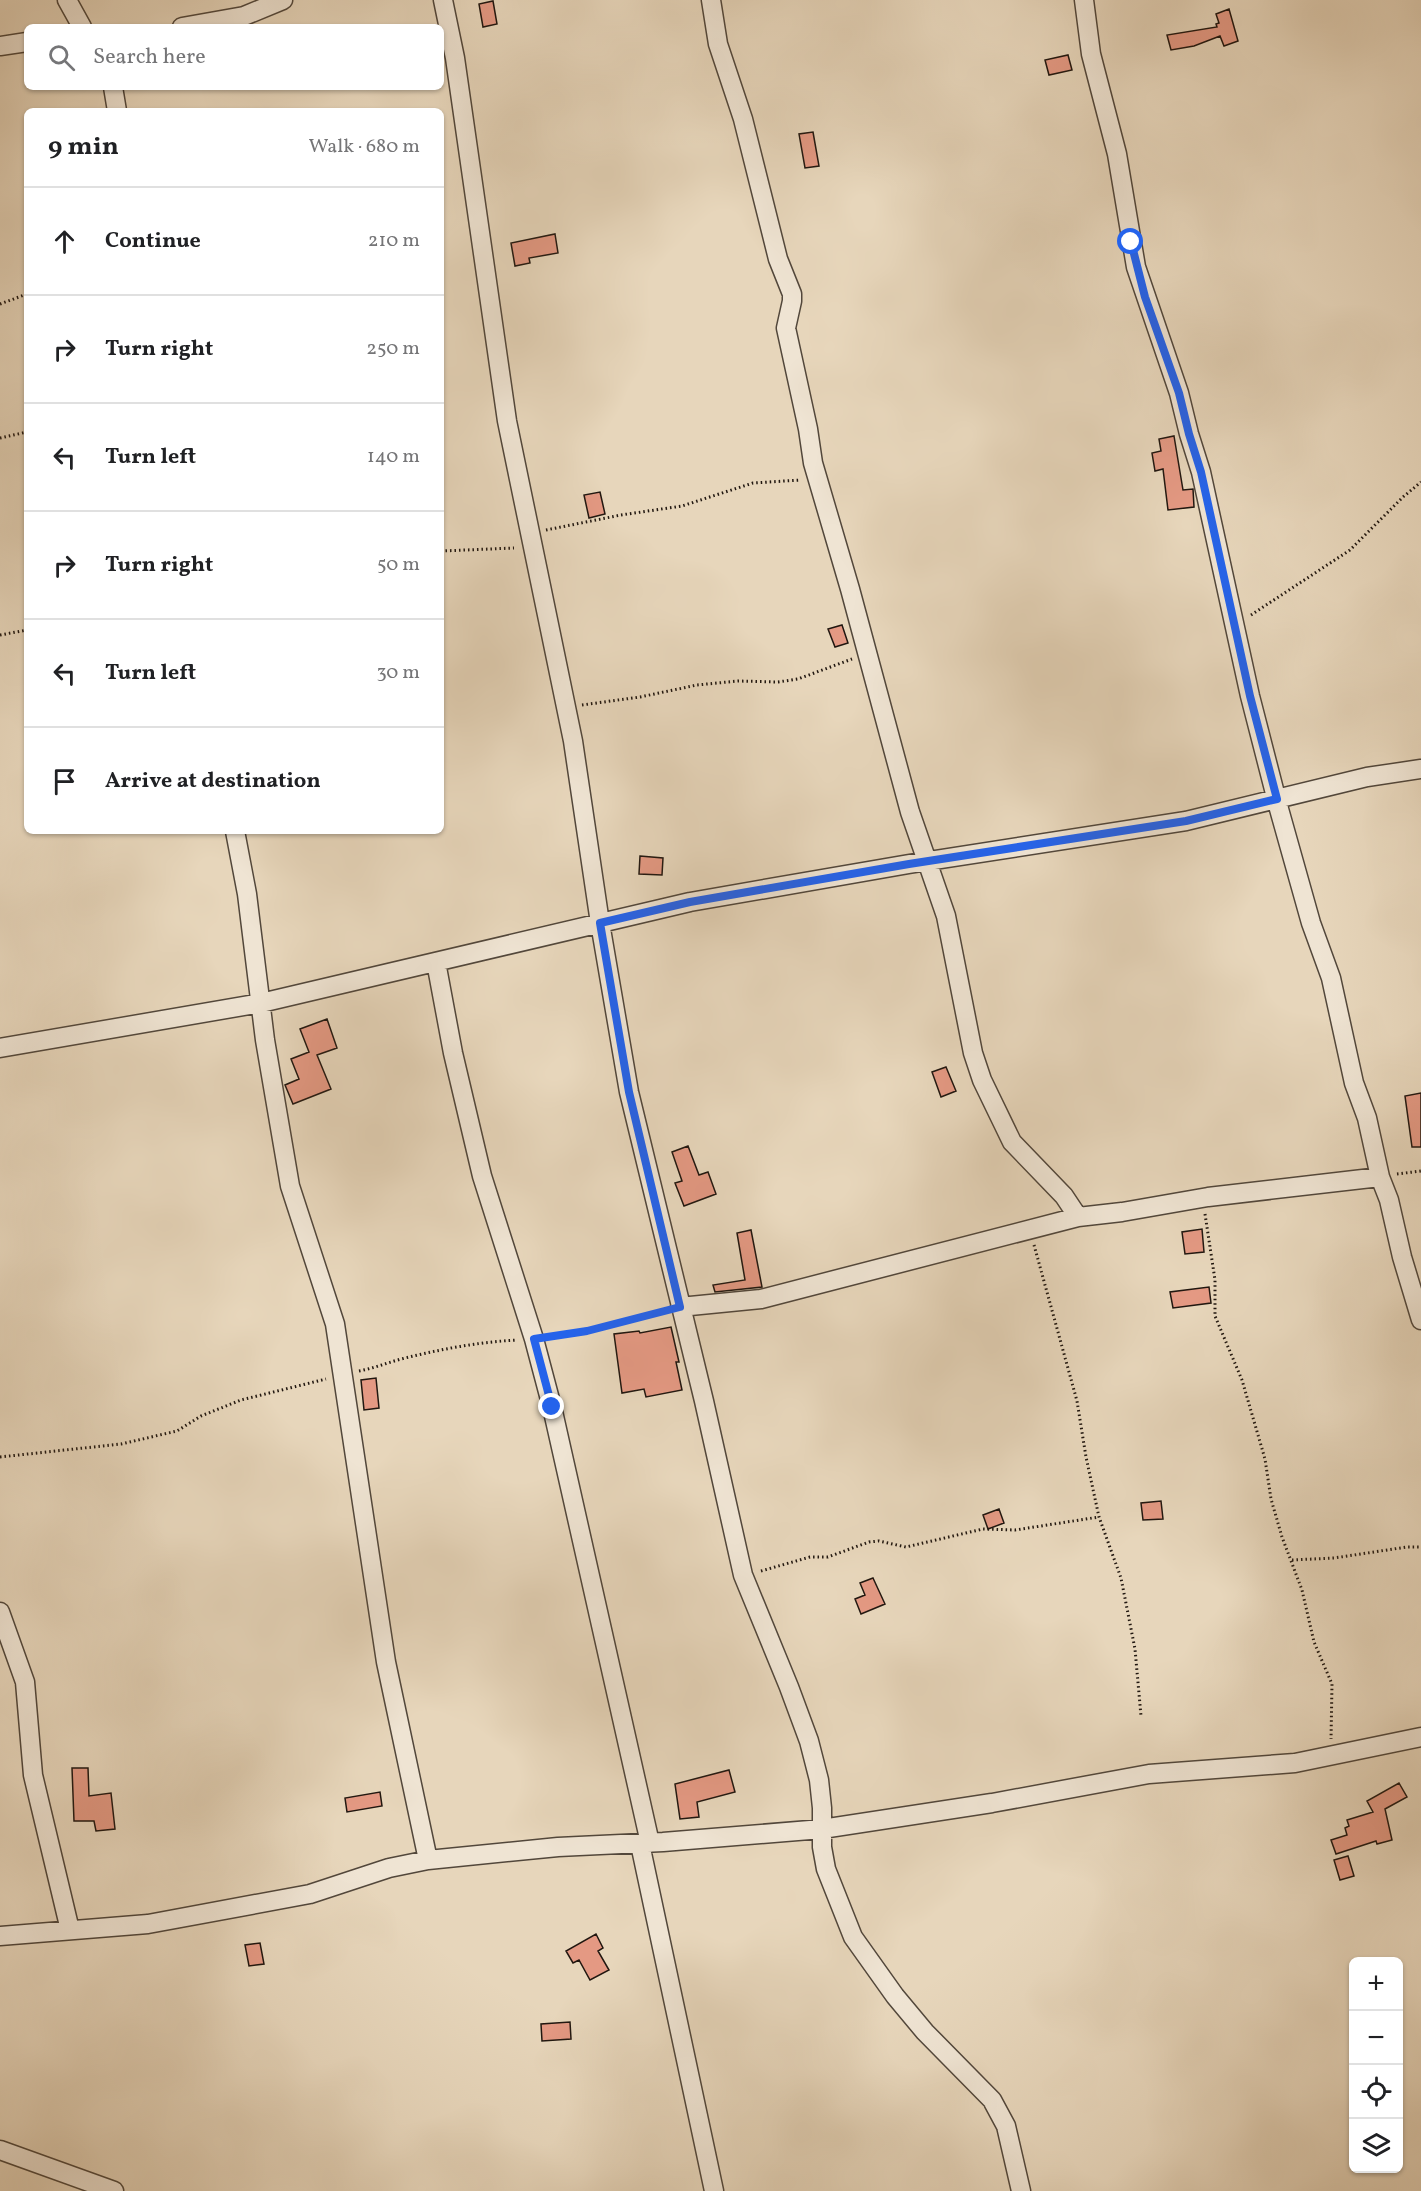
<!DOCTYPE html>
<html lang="en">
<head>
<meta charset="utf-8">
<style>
	:root { --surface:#fff; --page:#f6f6f6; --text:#202124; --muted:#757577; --line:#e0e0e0 }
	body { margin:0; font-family:Vollkorn,serif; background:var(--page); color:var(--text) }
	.controls { position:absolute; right:18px; bottom:18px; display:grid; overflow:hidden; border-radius:9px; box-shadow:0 2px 4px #0004 }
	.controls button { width:54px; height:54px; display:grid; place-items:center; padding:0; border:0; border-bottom:2px solid var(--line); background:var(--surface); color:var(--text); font:30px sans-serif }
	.stop { position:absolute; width:18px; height:18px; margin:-14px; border:4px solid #2563eb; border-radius:50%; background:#fff }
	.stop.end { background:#2563eb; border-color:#fff; box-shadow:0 2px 6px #0008 }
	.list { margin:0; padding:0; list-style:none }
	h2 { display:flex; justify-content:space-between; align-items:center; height:78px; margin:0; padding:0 24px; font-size:26px }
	h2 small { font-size:20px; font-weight:400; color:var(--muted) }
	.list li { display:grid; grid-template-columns:39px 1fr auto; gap:18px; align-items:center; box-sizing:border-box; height:108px; padding:0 24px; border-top:2px solid var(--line) }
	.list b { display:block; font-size:22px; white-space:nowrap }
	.list em { font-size:20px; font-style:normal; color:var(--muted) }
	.icon { flex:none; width:33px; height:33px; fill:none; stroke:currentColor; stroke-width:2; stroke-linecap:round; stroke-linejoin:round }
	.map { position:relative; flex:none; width:1421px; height:2191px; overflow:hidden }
	.search { position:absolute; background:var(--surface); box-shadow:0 2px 4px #0004; left:24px; top:24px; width:420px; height:66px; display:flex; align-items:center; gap:15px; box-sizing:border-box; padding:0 21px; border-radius:9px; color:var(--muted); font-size:22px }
	.panel { position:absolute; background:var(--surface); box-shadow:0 2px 4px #0004; left:24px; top:108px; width:420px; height:726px; border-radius:9px }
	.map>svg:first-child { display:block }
	.building { fill:#e49983; stroke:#211710; stroke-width:1.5 }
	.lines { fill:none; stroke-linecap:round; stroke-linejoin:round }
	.street-casing { stroke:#52473b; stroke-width:21 }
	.path { stroke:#211710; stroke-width:3; stroke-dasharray:1.5 3; stroke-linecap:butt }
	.street { stroke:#efe4d3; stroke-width:18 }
	.route { stroke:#2563eb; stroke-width:8 }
</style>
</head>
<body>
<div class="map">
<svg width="1421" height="2191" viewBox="0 0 1421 2191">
	<rect width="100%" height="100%" fill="#e7d6bb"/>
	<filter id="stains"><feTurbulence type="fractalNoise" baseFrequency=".00333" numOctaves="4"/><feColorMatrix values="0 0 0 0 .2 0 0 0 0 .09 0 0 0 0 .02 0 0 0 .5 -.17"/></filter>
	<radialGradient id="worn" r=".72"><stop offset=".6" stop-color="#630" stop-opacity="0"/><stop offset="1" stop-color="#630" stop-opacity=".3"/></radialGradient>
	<path class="building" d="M493,1L497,24L483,27L479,4Z
		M1229,9L1238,41L1224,46L1220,36L1194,46L1171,50L1167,35L1217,27L1216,24L1219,23L1216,14Z
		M1068,55L1072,70L1049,75L1045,60Z
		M813,132L819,166L805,168L799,134Z
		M555,234L558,253L529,258L530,263L515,266L511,243Z
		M1174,436L1183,490L1193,489L1194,507L1168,510L1163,469L1155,471L1152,453L1161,451L1159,439Z
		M600,492L605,514L589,518L584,495Z
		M842,625L848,643L835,647L828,629Z
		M640,856L663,858L662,875L639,874Z
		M327,1019L337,1048L317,1055L331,1089L293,1104L285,1085L299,1079L291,1059L309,1052L300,1029Z
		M946,1067L956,1091L941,1097L932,1072Z
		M1421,1093V1147H1412L1405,1096Z
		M688,1146L699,1175L708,1172L716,1194L684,1206L675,1183L682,1181L672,1152Z
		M1202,1229L1204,1252L1185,1254L1182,1232Z
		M751,1230L762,1287L715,1292L713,1285L745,1280L737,1233Z
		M1209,1287L1211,1303L1173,1308L1170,1292Z
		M671,1327L679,1362H676L682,1390L646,1397L644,1389L622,1393L614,1334L639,1331L640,1333Z
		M376,1378L379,1408L364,1410L361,1380Z
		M1161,1501L1163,1519L1143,1520L1141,1503Z
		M999,1509L1004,1523L988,1529L983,1515Z
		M873,1578L885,1604L861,1614L855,1599L865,1595L860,1583Z
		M72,1768H88L89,1796L111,1793L115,1829L96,1831L94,1821H74Z
		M729,1770L735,1792L697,1802L699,1817L680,1819L675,1784Z
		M1399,1783L1407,1797L1385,1809L1392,1840L1377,1844L1376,1841L1336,1854L1331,1840L1347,1835L1345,1828L1349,1826L1347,1820L1373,1812L1367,1801Z
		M380,1792L382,1806L347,1812L345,1798Z
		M1348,1856L1354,1876L1340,1880L1334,1860Z
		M596,1934L603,1948L598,1951L609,1970L590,1980L579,1960L573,1963L566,1951Z
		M260,1943L264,1964L249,1966L245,1945Z
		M570,2022L571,2039L542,2041L541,2024Z"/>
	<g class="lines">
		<defs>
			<path id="street" d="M67,0L82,27
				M443,0L455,58L507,421L573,741L600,923L629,1092L704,1401L743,1575L789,1687L809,1741L819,1780L822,1808V1847L826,1869L853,1937L895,1996L925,2032L992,2100L1006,2126L1021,2191
				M711,0L718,44L743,119L778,259L792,294V301L786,328L808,429L813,463L850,589L910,812L946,916L973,1053L982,1080L1012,1142L1064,1196L1078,1217
				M1084,0L1091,54L1117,154L1136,267L1179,393L1189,434L1201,472L1250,696L1279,809L1311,923L1331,978L1354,1083L1367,1118L1380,1177L1389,1200L1402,1257L1421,1320
				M182,27L244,16L283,0
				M0,46L27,42
				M113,87L117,111
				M235,831L247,894L265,1040L290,1186L335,1324L386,1662L428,1860
				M436,962L453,1053L482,1176L534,1339L552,1407L650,1843
				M0,1048L261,1003L690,902L909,864L1186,821L1367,777L1421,769
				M680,1307L761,1299L1078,1217L1122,1212L1208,1197L1380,1177
				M0,1612L25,1682L33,1775L70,1930
				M640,1844L714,2191
				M0,1936L148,1924L310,1894L389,1868L428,1860L558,1847L663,1842L822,1829L992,1803L1149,1774L1295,1763L1421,1737
				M0,2150L114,2191"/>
		</defs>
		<use href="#street" class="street-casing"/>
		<path class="path" d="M0,304L27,294
			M0,438L27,432
			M546,530L621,515L682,506L753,483L801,480
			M441,551L514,548
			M1251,615L1350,550L1403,497L1421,482
			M0,635L27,630
			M582,705L640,697L697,685L738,681L778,682L798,679L852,659
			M1397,1174L1421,1171
			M1205,1214L1215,1280V1316L1242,1380L1265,1459L1271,1499L1282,1537L1302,1590L1314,1642L1332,1684L1331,1739
			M1034,1245L1077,1401L1086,1457L1099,1517L1121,1578L1135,1649L1141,1716
			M550,1336L587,1331L664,1312
			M359,1371C375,1368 389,1362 405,1358C442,1349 479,1342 517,1340
			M0,1457L121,1444L177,1431L201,1416L241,1400L326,1379
			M1292,1560L1334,1558L1407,1547H1421
			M761,1571L810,1557H828L869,1542L879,1541L906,1547L983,1529L1015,1530L1099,1517"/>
		<use href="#street" class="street"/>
	</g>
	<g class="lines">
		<path class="route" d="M552,1407L534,1339L587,1331L680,1307L629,1092L600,923L690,902L909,864L1186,821L1277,799L1250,696L1201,472L1189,434L1179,393L1145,297L1131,242"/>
	</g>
	<rect width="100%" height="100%" filter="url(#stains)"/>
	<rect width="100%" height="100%" fill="url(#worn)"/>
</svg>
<div class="controls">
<button>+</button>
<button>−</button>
<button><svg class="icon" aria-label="locate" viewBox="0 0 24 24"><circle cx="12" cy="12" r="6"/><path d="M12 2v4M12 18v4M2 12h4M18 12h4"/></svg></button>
<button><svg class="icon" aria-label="layers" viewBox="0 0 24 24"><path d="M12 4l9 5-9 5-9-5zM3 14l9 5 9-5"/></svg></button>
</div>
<div class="stop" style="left:1131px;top:242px"></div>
<div class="stop end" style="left:552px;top:1407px"></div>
<div class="search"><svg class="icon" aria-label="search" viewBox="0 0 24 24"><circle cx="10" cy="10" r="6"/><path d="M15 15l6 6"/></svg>Search here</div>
<section class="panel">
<h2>9 min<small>Walk · 680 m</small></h2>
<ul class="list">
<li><svg class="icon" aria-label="ahead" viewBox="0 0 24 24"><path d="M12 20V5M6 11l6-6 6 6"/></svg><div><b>Continue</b></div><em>210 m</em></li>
<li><svg class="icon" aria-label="right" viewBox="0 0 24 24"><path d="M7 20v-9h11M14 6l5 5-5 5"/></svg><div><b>Turn right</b></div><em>250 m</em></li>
<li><svg class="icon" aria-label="left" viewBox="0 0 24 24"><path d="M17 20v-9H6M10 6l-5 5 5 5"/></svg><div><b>Turn left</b></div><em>140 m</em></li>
<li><svg class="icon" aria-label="right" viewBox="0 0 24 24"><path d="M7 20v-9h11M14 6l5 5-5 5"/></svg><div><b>Turn right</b></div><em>50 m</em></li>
<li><svg class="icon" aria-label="left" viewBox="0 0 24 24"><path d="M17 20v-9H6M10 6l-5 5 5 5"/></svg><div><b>Turn left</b></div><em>30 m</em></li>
<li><svg class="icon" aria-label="arrive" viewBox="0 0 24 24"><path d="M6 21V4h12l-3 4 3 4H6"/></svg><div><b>Arrive at destination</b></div></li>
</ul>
</section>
</div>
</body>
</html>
